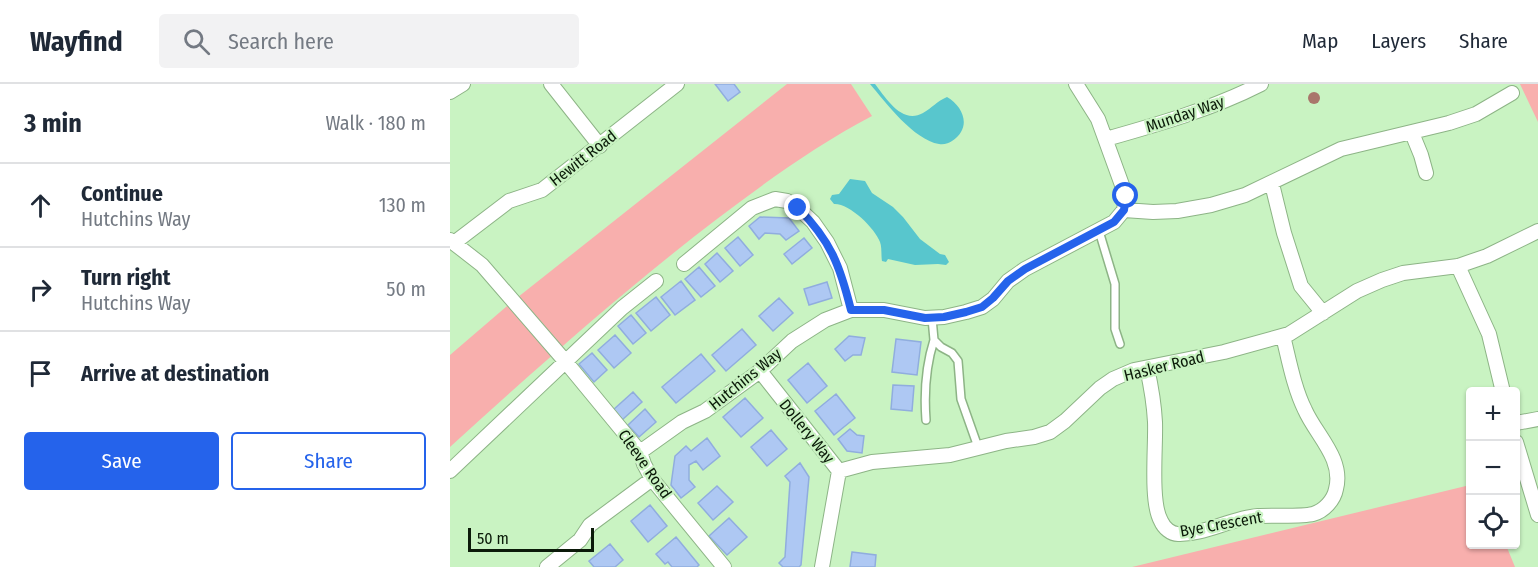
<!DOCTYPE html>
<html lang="en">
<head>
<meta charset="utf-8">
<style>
	:root { --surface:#fff; --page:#f2f2f3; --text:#1f2937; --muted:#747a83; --line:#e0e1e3; --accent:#2563eb }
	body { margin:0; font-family:"Fira Sans Condensed",sans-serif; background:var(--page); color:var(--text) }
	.controls { position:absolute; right:18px; bottom:18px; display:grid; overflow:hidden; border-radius:6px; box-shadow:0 2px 4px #0004 }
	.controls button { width:54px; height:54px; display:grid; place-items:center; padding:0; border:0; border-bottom:2px solid var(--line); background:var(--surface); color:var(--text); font:30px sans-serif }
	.scale { position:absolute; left:18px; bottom:15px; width:126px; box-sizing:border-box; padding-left:6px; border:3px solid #0b1a09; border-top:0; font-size:16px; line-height:21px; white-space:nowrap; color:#0b1a09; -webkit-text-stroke:4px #c9f3c2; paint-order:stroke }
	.stop { position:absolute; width:18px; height:18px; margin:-14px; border:4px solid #2563eb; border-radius:50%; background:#fff }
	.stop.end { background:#2563eb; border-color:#fff; box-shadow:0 2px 6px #0008 }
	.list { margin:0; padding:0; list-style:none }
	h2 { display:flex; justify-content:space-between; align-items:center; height:78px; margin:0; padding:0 24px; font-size:26px }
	h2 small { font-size:20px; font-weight:400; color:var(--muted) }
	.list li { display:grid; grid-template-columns:39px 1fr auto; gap:18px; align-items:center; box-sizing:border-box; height:84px; padding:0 24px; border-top:2px solid var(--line) }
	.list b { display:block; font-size:22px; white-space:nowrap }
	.list p { margin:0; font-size:20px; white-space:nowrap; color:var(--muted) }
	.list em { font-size:20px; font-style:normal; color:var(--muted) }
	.actions { display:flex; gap:12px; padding:18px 24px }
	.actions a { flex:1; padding:14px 0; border:2px solid var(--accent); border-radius:6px; text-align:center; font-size:21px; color:var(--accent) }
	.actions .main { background:var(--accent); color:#fff }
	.icon { flex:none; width:33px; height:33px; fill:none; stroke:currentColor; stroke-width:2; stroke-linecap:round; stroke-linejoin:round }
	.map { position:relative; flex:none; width:1088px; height:483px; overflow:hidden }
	header { display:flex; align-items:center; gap:36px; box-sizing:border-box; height:84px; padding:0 30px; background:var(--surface); border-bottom:2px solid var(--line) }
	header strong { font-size:28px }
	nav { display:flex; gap:33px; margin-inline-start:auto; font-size:21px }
	.search { width:420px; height:54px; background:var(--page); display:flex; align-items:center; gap:15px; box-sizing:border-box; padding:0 21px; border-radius:6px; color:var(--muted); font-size:22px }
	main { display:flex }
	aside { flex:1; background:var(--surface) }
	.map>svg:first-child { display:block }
	.green { fill:#f8afad }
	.water { fill:#58c6cd }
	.building { fill:#aec8f3; stroke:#90adde; stroke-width:1.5 }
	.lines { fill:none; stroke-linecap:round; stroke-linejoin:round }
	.lane-casing { stroke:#8db486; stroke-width:10 }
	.street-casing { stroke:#8db486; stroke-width:16 }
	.lane { stroke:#fff; stroke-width:7 }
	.street { stroke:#fff; stroke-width:14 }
	.tree { fill:#a9766b }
	.route { stroke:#2563eb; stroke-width:8 }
	.labels { text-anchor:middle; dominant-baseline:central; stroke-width:4.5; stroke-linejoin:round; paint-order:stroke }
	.street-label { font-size:16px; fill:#0b1a09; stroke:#c9f3c2 }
</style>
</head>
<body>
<header>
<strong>Wayfind</strong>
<div class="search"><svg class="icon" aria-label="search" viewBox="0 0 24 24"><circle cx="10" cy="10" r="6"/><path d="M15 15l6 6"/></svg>Search here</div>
<nav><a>Map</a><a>Layers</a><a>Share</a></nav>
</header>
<main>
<aside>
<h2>3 min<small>Walk · 180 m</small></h2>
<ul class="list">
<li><svg class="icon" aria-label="ahead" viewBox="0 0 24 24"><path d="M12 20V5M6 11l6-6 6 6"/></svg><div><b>Continue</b><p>Hutchins Way</p></div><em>130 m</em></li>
<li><svg class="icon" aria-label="right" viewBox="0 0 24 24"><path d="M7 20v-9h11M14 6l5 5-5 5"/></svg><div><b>Turn right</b><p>Hutchins Way</p></div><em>50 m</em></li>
<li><svg class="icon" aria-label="arrive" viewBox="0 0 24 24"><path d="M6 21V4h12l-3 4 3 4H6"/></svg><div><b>Arrive at destination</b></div></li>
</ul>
<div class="actions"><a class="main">Save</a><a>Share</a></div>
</aside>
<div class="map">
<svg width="1088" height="483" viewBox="0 0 1088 483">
	<rect width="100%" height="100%" fill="#c9f3c2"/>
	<path class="green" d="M337,0H401L422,32C367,61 317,97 267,135C174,206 87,284 0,363V271L63,217Z
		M1070,0H1088V38Z
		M1020,401V460L1056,461L1065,483H682Z"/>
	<path class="water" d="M420,0H425C436,14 452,41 473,29C482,24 487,17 497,13C514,23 522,44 502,57C499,59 494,61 489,60C464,56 436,19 420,0Z
		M400,95L415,97L422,109L443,123L453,133L470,155L490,170L495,171L499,178L496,181L488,180L465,181L438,175L436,178L432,177C431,172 432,163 430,158C425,144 399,119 384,120L380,115L382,111L389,110Z"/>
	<path class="building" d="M265,0H284L290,8L278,17Z
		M310,133L339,134L349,147L336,156L330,150L315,149L309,155L299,142Z
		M288,153L303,171L290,182L275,164Z
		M354,154L362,164L342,180L334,170Z
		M267,169L283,187L270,198L255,180Z
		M249,183L265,202L251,213L235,195Z
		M231,197L245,216L225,231L211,213Z
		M377,198L382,214L359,221L354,205Z
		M206,213L220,231L201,247L186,229Z
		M329,214L343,229L323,247L309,232Z
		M181,231L196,249L183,260L168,242Z
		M292,245L306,261L276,287L262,271Z
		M165,251L181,269L164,284L148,266Z
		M399,252L415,254L411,271H403L395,277L385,265Z
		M446,255L471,258L467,291L442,288Z
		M142,269L157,286L144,298L129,280Z
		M251,270L265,287L226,319L212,303Z
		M358,279L377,302L357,319L338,296Z
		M443,301L464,302L462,327L441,325Z
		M183,308L192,318L172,336L163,326Z
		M386,310L405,334L384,351L365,327Z
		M295,314L313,334L291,353L273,333Z
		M195,325L206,338L189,353L178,341Z
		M400,345L407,351L414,352L412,369L397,367L388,355Z
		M321,346L337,365L317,382L301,363Z
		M257,354L270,372L253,386L246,377L239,381V396L245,403L231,414L221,401L225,372L236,362L241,367Z
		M350,379L359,393L351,481L349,483H333L329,479L335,473L340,398L335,392Z
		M267,402L283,418L263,436L248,419Z
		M200,421L217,442L198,458L181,437Z
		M279,434L297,453L277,471L259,452Z
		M226,453L249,481L247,483H222L218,478L215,480L206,470Z
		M160,460L173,476L165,483H144L139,477Z
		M402,468L426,471L425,483H400Z"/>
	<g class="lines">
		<defs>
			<path id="lane" d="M649,147L665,200V245L670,260
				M482,234L484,256L491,263L502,269L508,277L511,315L528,363
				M476,336C474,309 476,281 484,256"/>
			<path id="street" d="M101,0L150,62
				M0,8L13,0
				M962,49L971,71L976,89
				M656,55C709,40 762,25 811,0
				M822,100L834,149L851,202L873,229
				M674,126L703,128L727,127L761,121L795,111L891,65L999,39L1026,30L1062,9
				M0,156L32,181L115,277L190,368L194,380L202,395L274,483
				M4,159L59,117L92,106L227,0
				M234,180L302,124L325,115L337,117L348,124L363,138L377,158L390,184L401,226
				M1008,182L1039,250L1053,308
				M697,284C701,302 704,319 705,338C706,362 700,418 711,437C714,444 721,450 728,450C754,451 781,434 808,432C822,431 851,433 863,430C874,427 884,416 886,405C894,375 866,351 855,326C844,304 839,276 833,252
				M310,287L389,387L372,483
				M1066,339L1088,335
				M1066,358L1088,431
				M190,368L232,338L255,327L310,287L342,257L375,236L401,226H434L475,234L494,233L516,228L532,223L543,215L558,197L575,185L664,138L674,126L676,112L648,35L626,0
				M0,387L172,224L206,197
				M389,387L422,378L500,371L556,357L584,353L600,348L615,337L650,304L663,295L684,286L774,268L839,250L907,207L932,196L953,189L1008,182L1037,172L1088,147
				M97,483L130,456L140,441L202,395"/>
		</defs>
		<use href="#lane" class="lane-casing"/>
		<use href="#street" class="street-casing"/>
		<use href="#lane" class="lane"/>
		<use href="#street" class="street"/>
	</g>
	<circle class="tree" cx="864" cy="14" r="6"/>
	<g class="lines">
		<path class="route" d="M348,124C381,157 390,182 401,226H434L475,234L494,233L516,228L532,223L543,214L558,197L575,185L664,138L674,126L676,112"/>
	</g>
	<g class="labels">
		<g class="street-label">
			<text transform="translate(735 30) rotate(-19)">Munday Way</text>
			<text transform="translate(133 74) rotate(-38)">Hewitt Road</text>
			<text transform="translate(714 282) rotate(-14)">Hasker Road</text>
			<text transform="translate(295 295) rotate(-39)">Hutchins Way</text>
			<text transform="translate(357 347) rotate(51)">Dollery Way</text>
			<text transform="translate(195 380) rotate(55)">Cleeve Road</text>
			<text transform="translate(771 440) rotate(-10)">Bye Crescent</text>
		</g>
	</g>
</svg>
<div class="controls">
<button>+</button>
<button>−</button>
<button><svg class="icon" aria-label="locate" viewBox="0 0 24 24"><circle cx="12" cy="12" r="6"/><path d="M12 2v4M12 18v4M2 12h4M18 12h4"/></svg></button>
</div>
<div class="scale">50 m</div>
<div class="stop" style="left:676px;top:112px"></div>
<div class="stop end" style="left:348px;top:124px"></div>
</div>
</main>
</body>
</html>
